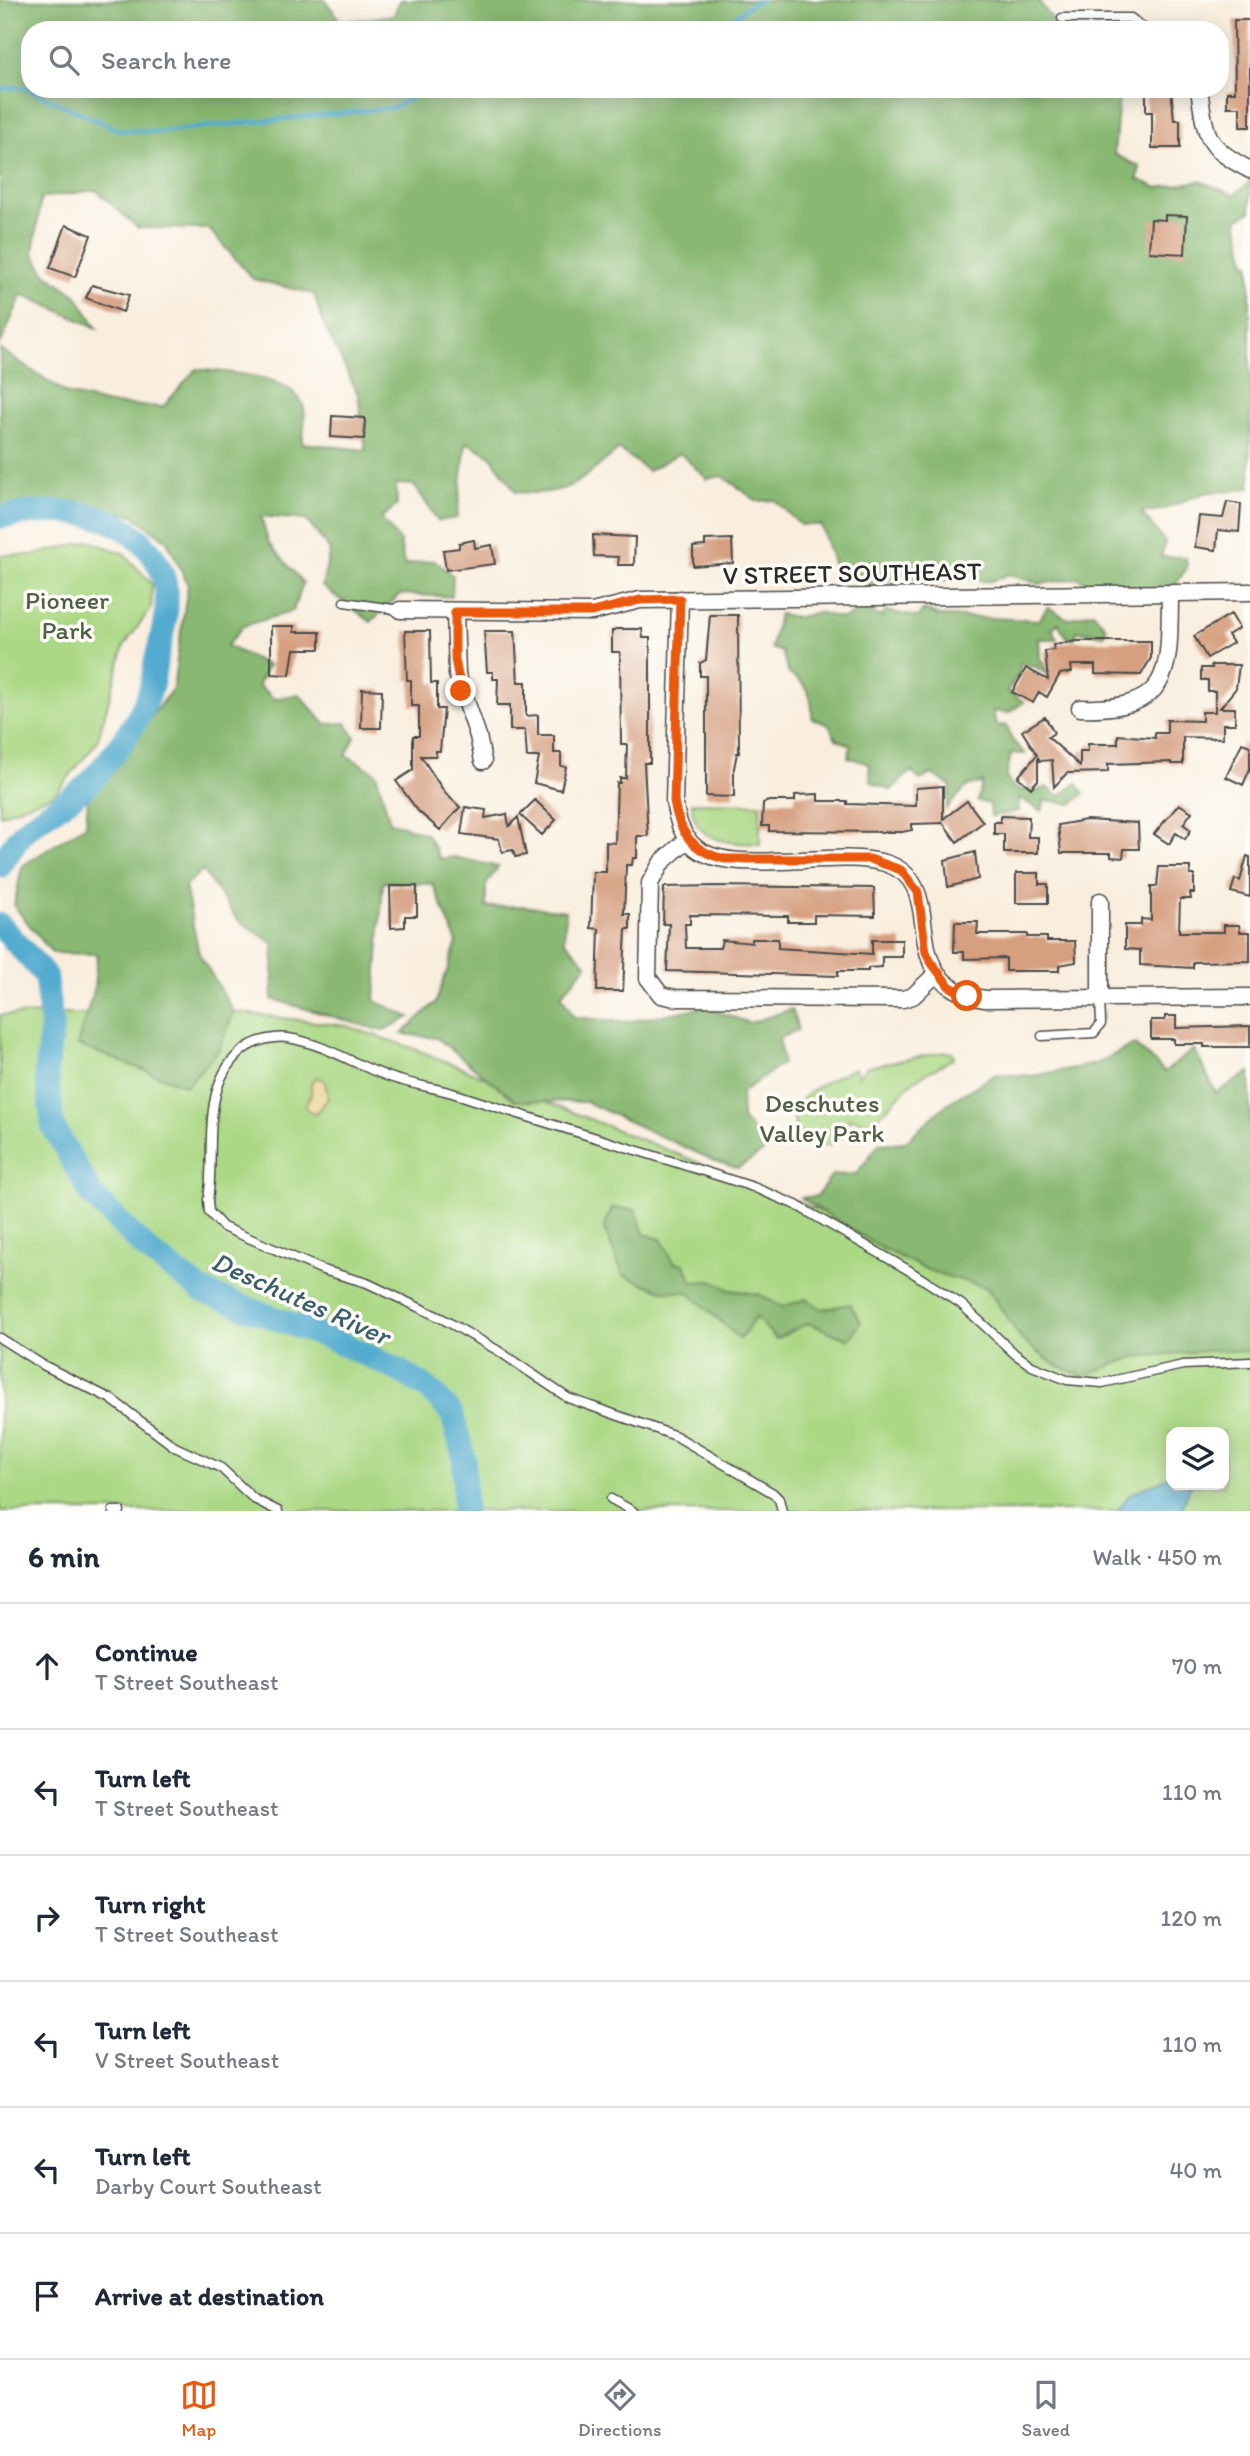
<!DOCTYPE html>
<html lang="en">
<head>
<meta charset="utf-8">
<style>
	:root { --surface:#fff; --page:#f2f2f3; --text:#1f2937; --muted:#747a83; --line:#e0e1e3; --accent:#ea580c }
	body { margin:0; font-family:Itim,sans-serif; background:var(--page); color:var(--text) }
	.controls { position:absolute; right:21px; bottom:21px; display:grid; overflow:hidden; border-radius:14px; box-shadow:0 4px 18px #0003 }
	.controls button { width:63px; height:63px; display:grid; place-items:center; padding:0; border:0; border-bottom:2px solid var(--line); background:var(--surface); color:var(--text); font:35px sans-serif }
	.stop { position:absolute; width:21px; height:21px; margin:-16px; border:5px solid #ea580c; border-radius:50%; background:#fff }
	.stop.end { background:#ea580c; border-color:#fff; box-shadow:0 2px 7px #0008 }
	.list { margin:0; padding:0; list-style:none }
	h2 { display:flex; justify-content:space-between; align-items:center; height:91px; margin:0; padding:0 28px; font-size:30px }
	h2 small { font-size:23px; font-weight:400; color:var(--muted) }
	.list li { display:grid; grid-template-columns:46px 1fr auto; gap:21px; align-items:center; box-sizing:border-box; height:126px; padding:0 28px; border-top:2px solid var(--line) }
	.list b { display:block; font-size:26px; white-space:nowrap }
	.list p { margin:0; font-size:23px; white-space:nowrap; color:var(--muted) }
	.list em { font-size:23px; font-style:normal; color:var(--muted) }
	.icon { flex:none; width:38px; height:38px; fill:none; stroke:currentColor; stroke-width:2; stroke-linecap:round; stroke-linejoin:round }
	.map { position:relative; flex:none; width:1250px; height:1511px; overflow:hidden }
	.search { position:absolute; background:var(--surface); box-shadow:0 4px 18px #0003; left:21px; right:21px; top:21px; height:77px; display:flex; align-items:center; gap:18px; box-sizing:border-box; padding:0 24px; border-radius:28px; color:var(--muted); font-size:26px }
	.sheet { height:847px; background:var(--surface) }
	nav { display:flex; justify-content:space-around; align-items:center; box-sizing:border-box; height:98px; border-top:2px solid var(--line); background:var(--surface); font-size:19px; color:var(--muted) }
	nav a { display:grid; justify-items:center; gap:4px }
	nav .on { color:var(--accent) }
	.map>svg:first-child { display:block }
	.green { fill:#abd884; stroke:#6b8258; stroke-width:2; fill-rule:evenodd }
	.forest { fill:#88b872; stroke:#5a724e; stroke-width:2 }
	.sand { fill:#eeda9e; stroke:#8c8264; stroke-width:2 }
	.water { fill:#52abcf; stroke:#3e6b7d; stroke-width:2 }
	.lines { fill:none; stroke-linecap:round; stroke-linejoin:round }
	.stream { stroke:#52abcf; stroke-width:4.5 }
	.river { stroke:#52abcf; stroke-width:24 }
	.building { fill:#d59f80 }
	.lane-casing { stroke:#4a4846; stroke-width:11 }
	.street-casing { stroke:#4a4846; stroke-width:19 }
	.lane { stroke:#fff; stroke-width:8 }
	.street { stroke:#fff; stroke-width:16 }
	.route { stroke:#ea580c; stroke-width:9 }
	.labels { text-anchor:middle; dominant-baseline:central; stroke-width:7; stroke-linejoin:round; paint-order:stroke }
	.street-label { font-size:26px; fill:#2b2b2b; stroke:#fdfcf7 }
	.park-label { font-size:26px; fill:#515f46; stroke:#fdfcf7 }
	.water-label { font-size:28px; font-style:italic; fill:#3b5e6d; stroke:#fdfcf7 }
</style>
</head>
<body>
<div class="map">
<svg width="1250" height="1511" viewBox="0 0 1250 1511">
	<rect width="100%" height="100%" fill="#fdfcf7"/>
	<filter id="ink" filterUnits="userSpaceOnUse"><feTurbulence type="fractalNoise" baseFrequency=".0143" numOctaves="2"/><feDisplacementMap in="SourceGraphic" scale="14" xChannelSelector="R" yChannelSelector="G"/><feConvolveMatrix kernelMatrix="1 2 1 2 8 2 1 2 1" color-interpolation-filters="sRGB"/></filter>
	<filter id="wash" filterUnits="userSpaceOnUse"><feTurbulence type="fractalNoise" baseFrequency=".00686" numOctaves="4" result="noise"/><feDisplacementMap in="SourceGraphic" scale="28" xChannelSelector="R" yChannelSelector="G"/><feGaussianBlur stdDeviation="1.57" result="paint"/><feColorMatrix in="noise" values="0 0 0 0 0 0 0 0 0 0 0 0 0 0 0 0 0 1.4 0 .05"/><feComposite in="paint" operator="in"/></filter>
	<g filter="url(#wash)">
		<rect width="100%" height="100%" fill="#f9eede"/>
		<path class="green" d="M89,541L123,553L152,584L151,608L124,646L97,742L55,794L0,815V555H35Z
			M692,803L760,804V844C730,843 692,843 692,803Z
			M234,1012L347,1026L412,1048L992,1280L1250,1343V1511H0V1015ZM1171,1432H1224V1485H1171Z
			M945,1052L953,1053L954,1058L913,1081L877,1119L867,1123L849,1118C841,1169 776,1139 799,1104C810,1087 837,1076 855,1068L858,1077L866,1067Z"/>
		<path class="forest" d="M0,0H325L341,22L394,15L400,0H1038L1060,30H30V89H1112L1119,96L1114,154L1140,167L1137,179L1158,188L1200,181L1234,195L1250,182V212L1237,219L1246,263H1250V487C1231,494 1221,489 1205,493C1178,500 1174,511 1141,512L1165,542L1161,557H1186L1187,568L1170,591L1100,590L1078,578L1039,584L1008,574C978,589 984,576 960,578C927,582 934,587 901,573L871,590L835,569L821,525H800L775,500L757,501L722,476L707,479L680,453L648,471L619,449C580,481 569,497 516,492L490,455L466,442L457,518L438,521L414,485L396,484L397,505L381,518L400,542L404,565L434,560L453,576L452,597L400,594L371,622L322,586L330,550L306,520L261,516L268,542L303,583L293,611L243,626L227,646L268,665L258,685L274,699L299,694L325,724L346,723L355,737L346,755L376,773L390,822L427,834L440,859L455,857L498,867L486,885V907L522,906L566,911L564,940L587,965L561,995L574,1017L626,1022L704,1007L750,1023L792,1009L798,1030L779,1038L783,1063L741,1093L742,1119L769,1148L738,1168L715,1161L586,1102L516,1101L437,1038L402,1034L436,1002L457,942L433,884L383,882L375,1001L410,1017L382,1031L272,999L274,944L238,920L202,870L185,886L199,954L234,1012L218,1051L186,1086L77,1045L94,989L97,954L52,953L14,906L22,866L86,825L88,798L173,688L188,584L167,541L133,515L73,504L0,509V349L68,394L109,404L163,407L196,369C227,373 295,373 304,409C306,419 303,433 302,443L366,450L358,394L323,323L314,294L253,279L209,229L138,228L96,190L41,198L33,253L46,274L76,295L97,328L22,294L0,345Z
			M1048,607L1068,619L1093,612L1106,627L1104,635L1078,631L1074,639L1067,638L1058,623L1052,629L1057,639H1039L1040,658L1049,676L1036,667L1020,664V673L1007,691L1024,702L1008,713L993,711L996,725L1007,726L1012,740L1025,754L1011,753L1006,778L1015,789L1037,791L1047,787L1059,796L1077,783L1084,794L1072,804L1045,800L1042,811L1019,798V811L991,816L990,804L977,801L983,782L966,787L946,809L951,786L932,774L920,780L911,771L891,790L871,782L869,764L848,757L851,745L836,739L829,725L812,718C813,698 808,683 789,674L782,652L771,648L779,614L798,618L817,612L843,619L863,610L882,617L886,611L917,617L924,610L939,616L1039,620Z
			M1134,1044L1165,1072L1194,1049L1216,1093L1250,1072V1352L1216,1350L1135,1357L1082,1376L1055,1365L1023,1341L987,1288L930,1271L881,1248L801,1198L817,1196L832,1175L856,1174L879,1144L905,1142L948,1103L996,1074L1033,1076L1096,1064Z
			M612,1208L636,1210L644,1234L661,1239L674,1262L684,1264L693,1282L714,1281L730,1290L759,1294L782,1307L806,1299L822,1309L850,1304L861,1322L849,1340L808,1323L776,1339L756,1317L740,1339L688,1292L662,1291L623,1275L604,1228Z"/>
		<path class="sand" d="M317,1077L325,1081L328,1099L315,1114L309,1112L305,1106L311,1095V1083Z"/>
		<path class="water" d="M1171,1476V1485H1191L1181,1511H1117L1130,1494Z"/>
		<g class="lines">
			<path class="stream" d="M721,30L749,5L761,0
				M0,89L22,87L119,130L154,132L392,108L431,89"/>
			<path class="river" d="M0,517C50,509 112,505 148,549C177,584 166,620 156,660C154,672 153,685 148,696C137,725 112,757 92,780C74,799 48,811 28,828C17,837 9,854 0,866
				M0,925L45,975L52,1028L46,1070L53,1127L92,1195L147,1250L202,1291L336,1341L398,1370L429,1389L452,1414L464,1457V1511"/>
		</g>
		<g id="blocks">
			<path class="building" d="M1234,20H1250V127H1240V107H1227V92H1235Z
				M1146,89H1171L1174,120H1180V148H1152V112H1146Z
				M1165,215L1187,216L1185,254L1149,252L1151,219L1165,220Z
				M66,225L91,235L75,277L50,268Z
				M92,285L129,295L123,312L86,298Z
				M332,416L365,418L364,439L331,437Z
				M1227,502L1241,504L1239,532L1218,530L1216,550L1195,547L1199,516L1223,518Z
				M593,535L635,537L634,565H618L619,557L594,556Z
				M732,539L733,563L693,566V547L705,546V540Z
				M474,540L475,548L492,545L495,564L446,570L443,550L459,548V543Z
				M1231,614L1239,628L1228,635L1233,643L1207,658L1194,636Z
				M710,615H738L739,753H737L734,768V797L706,796V676H700V663L706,660Z
				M271,626H294V632H320V649H294L290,675L271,674Z
				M616,629H642L643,638H650V763H644L648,836H637V858H633L632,865H626L624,914H630V929H626L623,991H597L599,929L591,928L593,872H606V842L615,843L617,783H620V778H626L627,744H621L620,652H612V631Z
				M405,631H430L431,683H437V709H444L440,751H436V756H421L445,793L460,807L440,830L418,811L396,781L413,770V736H419V706H411V680H407Z
				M484,631H515L518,682H526V716L538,715V735H554V753H561V766L566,767L561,790L534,783L539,757H527L525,730H510V705H497L498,679H493V672H487Z
				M1076,641H1151V658L1141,675L1095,674V665H1071L1072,672L1060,674L1047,697L1039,692L1033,703L1012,692L1026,668L1048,680L1045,651L1054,650L1053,645Z
				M1211,665H1239L1236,688L1220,708H1235V724H1223V738L1183,737V764H1171V762L1108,764V772L1067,773L1054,787L1052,760L1040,761L1038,757V780L1031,788L1018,777L1037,755L1022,731L1045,717L1054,733L1048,737L1080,766V751H1088V744H1118V735L1155,738V733H1167V720L1202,721V712H1215V691H1208V680H1201V668H1212Z
				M362,689L382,690L381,728H361Z
				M1242,743L1250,746V769L1243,785L1226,777Z
				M943,786V819L967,801L983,822L957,842L943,823L912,824V830L902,832L769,831V826H762L763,803L769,801H795V795L818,794V801H847V804L916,806V788Z
				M535,800L556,820L542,835L520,815Z
				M1179,804L1192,812L1183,824L1191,830L1185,839L1176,833L1169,844L1154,834Z
				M465,807L486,810L485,818L507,814L509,826L518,817L526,855L515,857L513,850L502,852L499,839L461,834Z
				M1000,816L1029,817L1028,837H1038V853H1004V834H994V822H1000Z
				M1086,820L1138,823L1139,849H1124L1123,858L1111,857V853H1061L1058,825Z
				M975,852L978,879L948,887L945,860Z
				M1247,856L1250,857V897L1231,892L1235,879L1240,881Z
				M1159,867H1190V875H1194V893H1190L1191,899H1180L1179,932H1224V925H1239L1240,932H1250V961L1193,962V968L1140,965V950L1125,949V925H1141V919L1151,920V886H1157Z
				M1016,873H1039V884H1048V903H1016Z
				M390,886H417V916H405V927L391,928Z
				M716,886L874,888L875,916L814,915V922H788V916L690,915V924H685L686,948H720L722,940L752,943V939H778V948L872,954V940H902V957H882V967L868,968V971H838V976L667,971L669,924H663L664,887Z
				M955,922H978L977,934H1027V937H1047V941H1075L1076,962L1059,965V971H1006V958L964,959V952H954Z
				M1165,1016H1176V1028L1250,1026V1047H1204V1044H1174V1039H1151V1020H1165Z"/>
		</g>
	</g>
	<g filter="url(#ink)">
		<use href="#blocks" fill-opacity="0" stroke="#4a4846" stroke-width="2"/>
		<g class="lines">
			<defs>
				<path id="lane" d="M1062,18H1131L1146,30
					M344,602L400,610
					M1042,1036L1094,1033L1101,1024L1100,997
					M0,1338L41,1364L111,1399L175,1447L221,1468L254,1499L278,1511
					M611,1499L633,1511
					M113,1511H120
					M782,1511L779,1499L773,1493L676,1436L568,1398L497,1350L441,1318L367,1283L323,1270L223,1227L209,1212L208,1200C216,1151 198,1080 247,1047C258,1040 276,1036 288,1038C325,1044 353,1064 387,1076C410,1085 435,1087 459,1095C557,1127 655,1155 753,1187L796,1205L910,1271L961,1304L1015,1354L1032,1366L1067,1380L1102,1383L1183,1365L1250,1362"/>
				<path id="street" d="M1199,89C1206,137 1205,147 1250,170
					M680,599L674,801C677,819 681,836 696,848C733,877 837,848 885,863C955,884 887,984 985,999L1250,997
					M400,610L592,612L640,600L1250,592
					M455,612L457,674L478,736L483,761
					M1080,708C1174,711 1169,670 1170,594
					M688,839L662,862L650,883L648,978L661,995L675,998L903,999L913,996L937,973
					M1100,997V901"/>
			</defs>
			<use href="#lane" class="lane-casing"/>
			<use href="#street" class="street-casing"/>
			<use href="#lane" class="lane"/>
			<use href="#street" class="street"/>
		</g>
	</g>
	<g class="lines" filter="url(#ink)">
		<path class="route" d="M461,691L455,659V612H592L640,600L680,599L674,801C679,833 693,852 725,859H870L901,870L918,892L926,952L931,962L949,986L967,996"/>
	</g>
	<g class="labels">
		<g class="street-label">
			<text transform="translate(852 573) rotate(-1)">V STREET SOUTHEAST</text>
		</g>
		<g class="park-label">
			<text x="67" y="600">Pioneer<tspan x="67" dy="30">Park</tspan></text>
			<text x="822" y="1103">Deschutes<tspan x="822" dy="30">Valley Park</tspan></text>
		</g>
		<g class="water-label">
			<text transform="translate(301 1298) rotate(24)">Deschutes River</text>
		</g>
	</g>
</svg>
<div class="controls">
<button><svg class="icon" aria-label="layers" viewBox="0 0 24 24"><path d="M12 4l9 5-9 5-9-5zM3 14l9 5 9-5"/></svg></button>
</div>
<div class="stop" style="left:967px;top:996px"></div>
<div class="stop end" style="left:461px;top:691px"></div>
<div class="search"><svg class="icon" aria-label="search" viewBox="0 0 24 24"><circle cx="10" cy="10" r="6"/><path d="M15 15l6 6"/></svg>Search here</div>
</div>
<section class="sheet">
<h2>6 min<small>Walk · 450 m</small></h2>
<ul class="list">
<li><svg class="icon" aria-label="ahead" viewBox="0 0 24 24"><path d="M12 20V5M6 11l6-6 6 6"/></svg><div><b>Continue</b><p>T Street Southeast</p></div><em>70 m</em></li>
<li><svg class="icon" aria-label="left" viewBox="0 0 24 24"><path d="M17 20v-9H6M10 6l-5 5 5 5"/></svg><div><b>Turn left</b><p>T Street Southeast</p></div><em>110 m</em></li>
<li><svg class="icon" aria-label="right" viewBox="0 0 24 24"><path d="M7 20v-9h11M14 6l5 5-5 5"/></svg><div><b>Turn right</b><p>T Street Southeast</p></div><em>120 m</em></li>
<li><svg class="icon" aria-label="left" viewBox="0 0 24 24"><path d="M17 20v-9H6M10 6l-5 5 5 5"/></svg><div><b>Turn left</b><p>V Street Southeast</p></div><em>110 m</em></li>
<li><svg class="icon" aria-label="left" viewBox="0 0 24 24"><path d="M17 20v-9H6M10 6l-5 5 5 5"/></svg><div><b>Turn left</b><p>Darby Court Southeast</p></div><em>40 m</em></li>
<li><svg class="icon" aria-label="arrive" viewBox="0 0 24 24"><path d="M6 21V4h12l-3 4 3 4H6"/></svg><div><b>Arrive at destination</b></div></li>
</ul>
</section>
<nav>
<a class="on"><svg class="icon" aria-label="map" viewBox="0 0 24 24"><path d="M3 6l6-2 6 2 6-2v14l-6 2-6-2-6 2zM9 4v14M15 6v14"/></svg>Map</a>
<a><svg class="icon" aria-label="directions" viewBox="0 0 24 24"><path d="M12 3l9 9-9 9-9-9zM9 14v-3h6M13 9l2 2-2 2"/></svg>Directions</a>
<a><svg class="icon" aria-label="saved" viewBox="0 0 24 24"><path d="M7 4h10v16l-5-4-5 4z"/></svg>Saved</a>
</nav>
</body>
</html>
